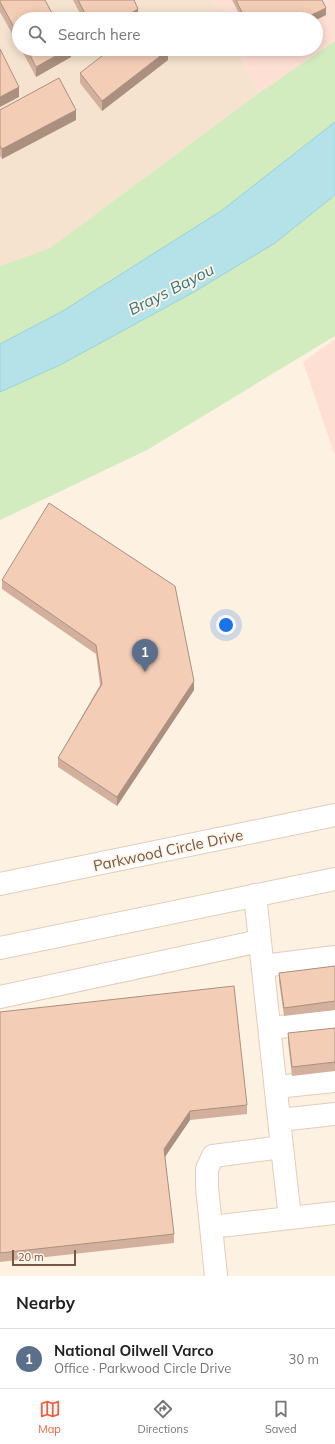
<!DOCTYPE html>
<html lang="en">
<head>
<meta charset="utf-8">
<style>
	:root { --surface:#fff; --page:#f6f6f6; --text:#222; --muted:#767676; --line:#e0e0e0; --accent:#ee5f3f }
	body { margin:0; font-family:Mulish,sans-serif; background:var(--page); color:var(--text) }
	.scale { position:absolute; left:12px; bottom:10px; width:64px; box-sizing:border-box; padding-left:4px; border:2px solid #765646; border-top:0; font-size:11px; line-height:14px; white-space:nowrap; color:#765646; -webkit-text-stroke:3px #fff5e8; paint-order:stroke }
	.you { position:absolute; left:226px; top:625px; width:14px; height:14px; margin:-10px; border:3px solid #fff; border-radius:50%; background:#1a73e8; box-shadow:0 0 0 6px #1a73e833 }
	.badge { display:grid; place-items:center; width:26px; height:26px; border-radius:50%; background:var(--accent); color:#fff; font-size:13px; font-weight:700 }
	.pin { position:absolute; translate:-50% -33px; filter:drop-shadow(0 1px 2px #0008) }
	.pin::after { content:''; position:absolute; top:21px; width:14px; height:12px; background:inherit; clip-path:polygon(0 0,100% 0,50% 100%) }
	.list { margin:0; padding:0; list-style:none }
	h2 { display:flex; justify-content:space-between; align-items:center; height:52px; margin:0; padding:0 16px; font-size:17px }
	h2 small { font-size:13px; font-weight:400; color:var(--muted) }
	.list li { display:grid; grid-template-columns:26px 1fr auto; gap:12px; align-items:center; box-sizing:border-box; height:60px; padding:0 16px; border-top:1px solid var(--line) }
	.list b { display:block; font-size:15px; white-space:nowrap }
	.list p { margin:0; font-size:13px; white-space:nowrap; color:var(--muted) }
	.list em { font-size:13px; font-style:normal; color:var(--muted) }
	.icon { flex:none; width:22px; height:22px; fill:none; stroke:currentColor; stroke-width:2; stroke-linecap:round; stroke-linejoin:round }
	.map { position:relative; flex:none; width:335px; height:1276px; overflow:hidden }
	.search { position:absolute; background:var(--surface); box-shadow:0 2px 10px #0003; left:12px; right:12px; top:12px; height:44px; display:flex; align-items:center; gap:10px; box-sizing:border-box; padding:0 14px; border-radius:22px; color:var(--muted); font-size:15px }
	.sheet { height:112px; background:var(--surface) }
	nav { display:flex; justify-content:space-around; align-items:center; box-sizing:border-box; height:56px; border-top:1px solid var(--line); background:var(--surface); font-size:11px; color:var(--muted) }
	nav a { display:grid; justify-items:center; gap:2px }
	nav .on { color:var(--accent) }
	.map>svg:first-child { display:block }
	.residential { fill:#f5e2cf }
	.commercial { fill:#fedfd4 }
	.green { fill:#d2ebbf }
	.water { fill:#b4e2e8; stroke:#9ad2da }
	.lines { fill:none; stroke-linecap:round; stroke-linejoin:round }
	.minor-casing { stroke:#e2cdbc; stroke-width:24 }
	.minor { stroke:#fff; stroke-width:22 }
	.wall { fill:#d2b09d }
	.shaded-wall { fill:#ab9080 }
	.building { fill:#f4cdb7; stroke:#ab9080 }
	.labels { text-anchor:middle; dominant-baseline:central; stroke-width:3.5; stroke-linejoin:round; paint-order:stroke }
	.street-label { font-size:15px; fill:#765646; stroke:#fff5e8 }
	.water-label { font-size:16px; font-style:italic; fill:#3a747c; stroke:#fff5e8 }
</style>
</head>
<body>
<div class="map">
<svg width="335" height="1276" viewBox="0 0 335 1276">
	<rect width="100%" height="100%" fill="#fdf1e1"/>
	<path class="residential" d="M0,0H213L222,19H19V49H237L259,93L50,248L0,266Z"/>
	<path class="commercial" d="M213,0H335V41L259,93L237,49H316V19H222Z
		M335,339V456L303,362Z"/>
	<path class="green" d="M335,41V336L147,450L0,520V266L50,248L259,93Z"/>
	<path class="water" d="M335,122V195L275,243L194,292L60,365L0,392V344L61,312L221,211Z"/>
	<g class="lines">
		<defs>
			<path id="minor" d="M0,884L335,815
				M255,895L282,1147
				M0,948L335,879
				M263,966L335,957
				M0,997L260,941
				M270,1028L335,1021
				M276,1087L335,1081
				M280,1120L335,1114
				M211,1227L335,1213
				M216,1276L207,1187V1169L213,1156L282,1147L290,1218"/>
		</defs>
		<use href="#minor" class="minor-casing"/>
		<use href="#minor" class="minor"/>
	</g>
	<path class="wall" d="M0,0L19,19V46L0,12Z
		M73,0H134L138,19H83Z
		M232,0H322L326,15L316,19H242Z
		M21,49H71V57L36,77Z
		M168,60L102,111L80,83V73Z
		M0,110L76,120L2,159L0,156Z
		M2,580L194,690L117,806L58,767V758L100,685L96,654L2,589Z
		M335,966V1010L284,1016L279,981V973Z
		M0,1012L247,1105V1114L190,1120L165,1157L174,1234V1243L0,1262Z
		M335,1028V1071L292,1076L288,1042V1033Z"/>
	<path class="shaded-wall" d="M326,8V15L316,20V19H303Z
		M138,9V19H120Z
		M68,49H71V57L36,77V67Z
		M168,50V60L102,111V101Z
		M19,87V97L0,107V97Z
		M76,110V120L2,159V149Z
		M194,681V690L117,806V797Z
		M190,1111V1120L164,1158V1149Z"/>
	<path class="building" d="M0,0H45L55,19H19V36L0,2Z
		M78,0H134L138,9L120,19H88Z
		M236,0H322L326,8L303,19H245Z
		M0,49L19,87L0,97Z
		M27,49H68L36,67Z
		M111,49H167L168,50L102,101L80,73Z
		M59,78L76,110L2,149L0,146V110Z
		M49,503L175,586L194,681L117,797L58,758L102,684L96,645L2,580Z
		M335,966V1001L284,1008L279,973Z
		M234,986L247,1105L190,1111L164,1149L174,1234L0,1253V1012Z
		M335,1028V1062L292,1067L288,1033Z"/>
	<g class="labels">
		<g class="street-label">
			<text transform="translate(168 850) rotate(-12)">Parkwood Circle Drive</text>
		</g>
		<g class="water-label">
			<text transform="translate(171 289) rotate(-27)">Brays Bayou</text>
		</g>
	</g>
</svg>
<div class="scale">20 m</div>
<div class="you"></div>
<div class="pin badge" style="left:145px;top:672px;background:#5c6f8a">1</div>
<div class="search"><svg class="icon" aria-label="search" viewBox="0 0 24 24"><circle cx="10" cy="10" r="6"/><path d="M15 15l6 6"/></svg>Search here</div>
</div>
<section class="sheet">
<h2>Nearby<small></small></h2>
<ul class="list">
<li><span class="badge" style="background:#5c6f8a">1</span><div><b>National Oilwell Varco</b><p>Office · Parkwood Circle Drive</p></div><em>30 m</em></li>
</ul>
</section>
<nav>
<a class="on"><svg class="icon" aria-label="map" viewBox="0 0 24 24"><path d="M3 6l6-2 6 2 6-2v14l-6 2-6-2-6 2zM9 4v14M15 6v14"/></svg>Map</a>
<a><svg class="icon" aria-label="directions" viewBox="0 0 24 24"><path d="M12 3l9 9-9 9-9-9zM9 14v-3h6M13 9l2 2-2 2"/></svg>Directions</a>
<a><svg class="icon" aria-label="saved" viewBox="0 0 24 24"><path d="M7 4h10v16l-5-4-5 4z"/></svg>Saved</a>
</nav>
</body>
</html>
